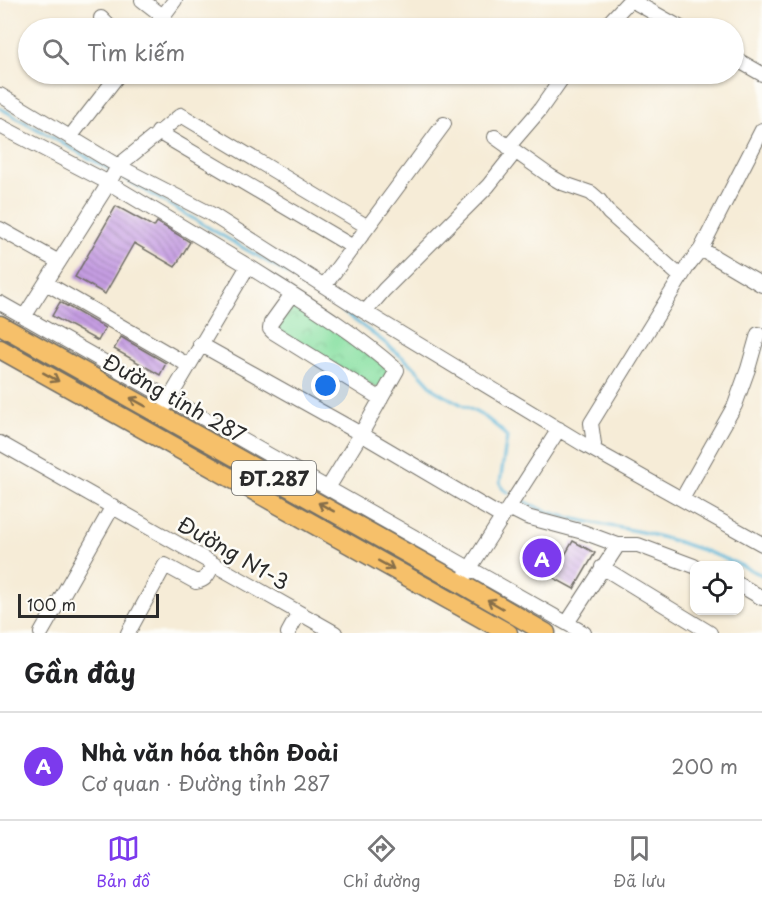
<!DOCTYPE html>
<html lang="vi">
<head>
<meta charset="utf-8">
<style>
	:root { --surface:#fff; --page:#f6f6f6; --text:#202124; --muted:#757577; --line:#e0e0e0; --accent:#7c3aed }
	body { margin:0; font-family:"Playpen Sans",sans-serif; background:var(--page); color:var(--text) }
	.controls { position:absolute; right:18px; bottom:18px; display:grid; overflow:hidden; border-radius:12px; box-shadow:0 2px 4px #0004 }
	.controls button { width:54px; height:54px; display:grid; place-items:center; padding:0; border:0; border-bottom:2px solid var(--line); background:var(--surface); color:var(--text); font:30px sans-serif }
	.scale { position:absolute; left:18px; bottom:15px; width:141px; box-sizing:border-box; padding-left:6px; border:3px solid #2b2b2b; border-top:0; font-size:16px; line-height:21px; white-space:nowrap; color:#2b2b2b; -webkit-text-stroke:4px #fdfcf7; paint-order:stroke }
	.you { position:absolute; left:326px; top:386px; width:21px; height:21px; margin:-15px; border:4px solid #fff; border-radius:50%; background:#1a73e8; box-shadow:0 0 0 9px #1a73e833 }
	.badge { display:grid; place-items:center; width:39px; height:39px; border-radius:50%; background:var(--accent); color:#fff; font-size:20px; font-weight:700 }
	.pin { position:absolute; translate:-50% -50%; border:3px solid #fff; box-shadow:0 2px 6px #0006 }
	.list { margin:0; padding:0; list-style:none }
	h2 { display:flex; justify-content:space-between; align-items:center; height:78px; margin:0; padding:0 24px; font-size:26px }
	h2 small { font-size:20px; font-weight:400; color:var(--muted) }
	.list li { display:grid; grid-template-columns:39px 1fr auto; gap:18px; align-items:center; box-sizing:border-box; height:108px; padding:0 24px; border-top:2px solid var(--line) }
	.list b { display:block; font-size:22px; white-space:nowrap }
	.list p { margin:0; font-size:20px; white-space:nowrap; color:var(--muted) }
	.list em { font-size:20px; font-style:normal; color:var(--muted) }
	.icon { flex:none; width:33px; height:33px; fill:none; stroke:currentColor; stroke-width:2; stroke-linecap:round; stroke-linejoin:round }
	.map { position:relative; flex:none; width:762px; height:633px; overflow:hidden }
	.search { position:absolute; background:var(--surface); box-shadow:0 2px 4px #0004; left:18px; right:18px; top:18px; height:66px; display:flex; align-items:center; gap:15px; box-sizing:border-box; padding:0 21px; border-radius:33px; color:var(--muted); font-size:22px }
	.sheet { height:186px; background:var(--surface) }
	nav { display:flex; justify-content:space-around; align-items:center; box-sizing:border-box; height:84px; border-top:2px solid var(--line); background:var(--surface); font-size:16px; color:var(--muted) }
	nav a { display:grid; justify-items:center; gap:3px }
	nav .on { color:var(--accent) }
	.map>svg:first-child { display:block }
	.park { fill:url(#park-crowns); stroke:#5b8668; stroke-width:1.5 }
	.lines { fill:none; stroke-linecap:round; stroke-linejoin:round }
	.stream { stroke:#5cb7da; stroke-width:3 }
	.building { fill:url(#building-back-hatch) }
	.minor-casing { stroke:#726f67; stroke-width:16 }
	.major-casing { stroke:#726f67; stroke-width:21 }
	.minor { stroke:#fff; stroke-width:14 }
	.major { stroke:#f6c06b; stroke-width:18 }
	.oneway { stroke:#866e48 }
	.labels { text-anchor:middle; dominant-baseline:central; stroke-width:5; stroke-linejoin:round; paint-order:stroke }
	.shield { fill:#fdfcf7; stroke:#6a6a68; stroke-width:1.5 }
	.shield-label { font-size:20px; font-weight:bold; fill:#2b2b2b }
	.street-label { font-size:21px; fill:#2b2b2b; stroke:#fdfcf7 }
</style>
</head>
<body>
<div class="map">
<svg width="762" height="633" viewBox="0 0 762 633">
	<defs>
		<pattern id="park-crowns" width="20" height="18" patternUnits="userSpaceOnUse" patternTransform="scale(1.5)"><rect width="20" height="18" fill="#8be1a4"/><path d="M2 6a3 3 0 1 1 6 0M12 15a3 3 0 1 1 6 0" fill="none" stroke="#78c18d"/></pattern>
		<pattern id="building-back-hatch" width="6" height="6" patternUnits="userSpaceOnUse" patternTransform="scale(1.5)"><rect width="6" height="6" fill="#c69ee3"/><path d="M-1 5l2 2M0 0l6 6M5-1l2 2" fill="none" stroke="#a181b8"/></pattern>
	</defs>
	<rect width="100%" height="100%" fill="#fdfcf7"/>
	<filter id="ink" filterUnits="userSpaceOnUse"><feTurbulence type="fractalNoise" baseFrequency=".0167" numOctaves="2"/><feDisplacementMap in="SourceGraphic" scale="12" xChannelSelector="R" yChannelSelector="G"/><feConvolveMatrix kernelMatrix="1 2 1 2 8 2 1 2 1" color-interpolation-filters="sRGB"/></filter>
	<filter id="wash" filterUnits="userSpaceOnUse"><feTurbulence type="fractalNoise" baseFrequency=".008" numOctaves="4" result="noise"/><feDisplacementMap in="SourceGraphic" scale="24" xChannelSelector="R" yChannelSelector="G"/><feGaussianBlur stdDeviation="1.35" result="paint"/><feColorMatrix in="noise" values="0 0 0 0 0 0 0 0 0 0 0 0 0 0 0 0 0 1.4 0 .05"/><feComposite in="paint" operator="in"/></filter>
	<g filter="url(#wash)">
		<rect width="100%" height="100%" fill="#f6ecd7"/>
		<path class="park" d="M290,304L301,305L389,369V374L381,387L377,388L272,331Z"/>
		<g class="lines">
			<path class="stream" d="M0,108L108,169
				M122,177L307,285L384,342L414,367L436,391L485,417L500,429L507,437L500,483L503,489L509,493
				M522,500C557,520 606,524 646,533C686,543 725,557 762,575"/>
		</g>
		<g id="blocks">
			<path class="building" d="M116,206L154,227L157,222L190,242L175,267L134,243L105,294L75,277Z
				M60,302L105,328L98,341L52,316Z
				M121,337L166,363L160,375L114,349Z
				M573,541L595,553L574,589L552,577Z"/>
		</g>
	</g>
	<g filter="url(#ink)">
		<use href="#blocks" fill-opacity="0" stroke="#726f67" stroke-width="1.5"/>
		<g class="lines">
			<defs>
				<path id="minor" d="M142,0L164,17
					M631,0L681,28
					M101,18L111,28
					M154,28L175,0
					M604,28L630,0
					M734,58L762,74
					M0,95L118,166L211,214L365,312L583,444L762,544
					M0,126L109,183L248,266L165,406
					M158,132L353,247
					M70,137L119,74
					M495,137L550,176L562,183L591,193L599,200L609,213L681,277
					M508,147L539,111L565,74
					M0,229L59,262
					M701,249L762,285
					M248,266C300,299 351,329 397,370L361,434L328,488
					M46,283L188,365
					M324,286L444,124
					M292,294L271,323L270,329L273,332L381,399
					M0,303L584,633
					M365,312L384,290L488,186L515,152
					M24,317L109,183L118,166L181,115L368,227
					M200,344L361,434L502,517
					M0,443L335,633
					M593,449L594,444L591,423L689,264L701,249L762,130
					M682,499L735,405L748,369L758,334
					M509,508L527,517L583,532L618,545
					M602,567L710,633
					M466,574L559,429
					M740,585L762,598
					M567,623L618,545H638L694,566
					M41,633L113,506
					M128,633L165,565L196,582C207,580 209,573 213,564
					M288,633L299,613"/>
				<path id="major" d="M0,325L460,583L546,633
					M0,349L508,633"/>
			</defs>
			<use href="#minor" class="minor-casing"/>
			<use href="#major" class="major-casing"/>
			<use href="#minor" class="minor"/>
			<use href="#major" class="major"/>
		</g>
		<defs><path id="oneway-shaft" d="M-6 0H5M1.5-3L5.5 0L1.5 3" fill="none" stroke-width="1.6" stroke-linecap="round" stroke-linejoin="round" transform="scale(1.5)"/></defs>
		<g class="oneway">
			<use href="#oneway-shaft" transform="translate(51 377) rotate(29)"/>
			<use href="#oneway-shaft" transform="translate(138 402) rotate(-151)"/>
			<use href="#oneway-shaft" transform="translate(326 507) rotate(-151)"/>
			<use href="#oneway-shaft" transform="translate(386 565) rotate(29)"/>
			<use href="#oneway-shaft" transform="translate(495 604) rotate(-150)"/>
		</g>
	</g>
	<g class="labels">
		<rect class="shield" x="232" y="461" width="84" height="34" rx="4.5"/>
		<g class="shield-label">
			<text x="274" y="478">ĐT.287</text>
		</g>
		<g class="street-label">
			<text transform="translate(175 397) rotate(29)">Đường tỉnh 287</text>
			<text transform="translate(234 552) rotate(30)">Đường N1-3</text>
		</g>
	</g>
</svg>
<div class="controls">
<button><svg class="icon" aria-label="locate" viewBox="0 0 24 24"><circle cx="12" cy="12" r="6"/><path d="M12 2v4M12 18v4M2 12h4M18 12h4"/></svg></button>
</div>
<div class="scale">100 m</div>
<div class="you"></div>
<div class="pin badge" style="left:542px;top:558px">A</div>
<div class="search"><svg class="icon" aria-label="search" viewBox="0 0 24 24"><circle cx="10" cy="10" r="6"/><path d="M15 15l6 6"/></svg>Tìm kiếm</div>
</div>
<section class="sheet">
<h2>Gần đây<small></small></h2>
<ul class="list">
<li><span class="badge">A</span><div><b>Nhà văn hóa thôn Đoài</b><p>Cơ quan · Đường tỉnh 287</p></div><em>200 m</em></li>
</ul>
</section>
<nav>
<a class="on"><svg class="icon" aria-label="map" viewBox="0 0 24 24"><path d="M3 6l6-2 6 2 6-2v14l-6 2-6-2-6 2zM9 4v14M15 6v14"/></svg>Bản đồ</a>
<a><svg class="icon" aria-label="directions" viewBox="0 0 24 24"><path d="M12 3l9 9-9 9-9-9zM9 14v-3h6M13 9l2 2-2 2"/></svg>Chỉ đường</a>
<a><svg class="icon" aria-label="saved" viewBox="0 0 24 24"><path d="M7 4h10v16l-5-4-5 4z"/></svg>Đã lưu</a>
</nav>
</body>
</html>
